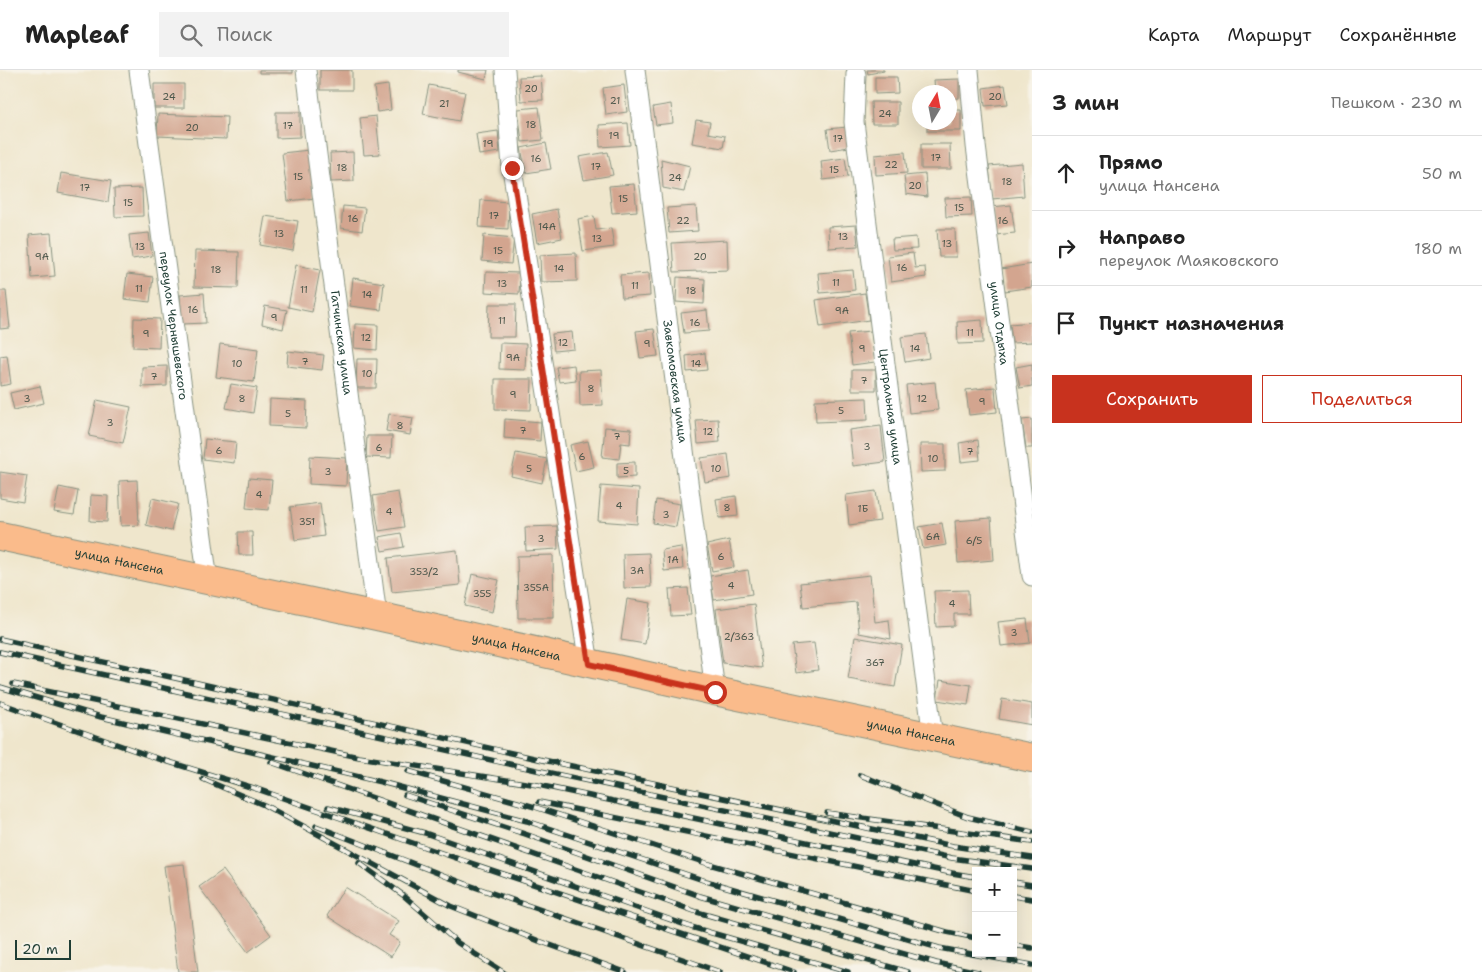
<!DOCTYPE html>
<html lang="ru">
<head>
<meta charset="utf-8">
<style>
	:root { --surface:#fff; --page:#f2f2f2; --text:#222; --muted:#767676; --line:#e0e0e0; --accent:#c8321e }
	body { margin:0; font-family:"Shantell Sans",sans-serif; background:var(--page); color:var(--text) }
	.controls { position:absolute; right:15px; bottom:15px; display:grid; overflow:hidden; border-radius:0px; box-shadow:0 5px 20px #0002 }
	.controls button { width:45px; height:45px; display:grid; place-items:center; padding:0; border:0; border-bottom:1px solid var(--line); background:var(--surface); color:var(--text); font:25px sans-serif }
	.compass { position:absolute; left:912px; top:15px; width:45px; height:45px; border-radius:50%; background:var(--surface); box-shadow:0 5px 20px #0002; rotate:10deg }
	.scale { position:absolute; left:15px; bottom:12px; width:56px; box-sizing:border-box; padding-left:5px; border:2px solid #1f3d34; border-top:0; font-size:14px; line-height:18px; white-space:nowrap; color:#1f3d34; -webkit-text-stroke:4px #f7f3e8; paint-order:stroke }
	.stop { position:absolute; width:15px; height:15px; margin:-11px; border:4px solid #c8321e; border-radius:50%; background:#fff }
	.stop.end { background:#c8321e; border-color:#fff; box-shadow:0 1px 5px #0008 }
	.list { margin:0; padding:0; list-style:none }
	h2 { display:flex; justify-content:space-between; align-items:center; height:65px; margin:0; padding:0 20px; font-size:21px }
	h2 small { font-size:16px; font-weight:400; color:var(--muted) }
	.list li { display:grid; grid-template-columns:32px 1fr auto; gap:15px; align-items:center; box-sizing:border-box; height:75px; padding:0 20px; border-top:1px solid var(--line) }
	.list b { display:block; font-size:19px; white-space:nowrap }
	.list p { margin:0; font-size:16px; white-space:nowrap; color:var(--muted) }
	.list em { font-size:16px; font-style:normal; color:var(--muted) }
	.actions { display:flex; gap:10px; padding:15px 20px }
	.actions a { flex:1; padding:11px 0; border:1px solid var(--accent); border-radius:0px; text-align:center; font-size:18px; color:var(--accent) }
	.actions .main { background:var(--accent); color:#fff }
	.icon { flex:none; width:28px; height:28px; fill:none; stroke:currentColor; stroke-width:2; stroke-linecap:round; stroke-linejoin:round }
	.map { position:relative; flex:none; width:1032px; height:902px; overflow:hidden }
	header { display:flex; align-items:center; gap:30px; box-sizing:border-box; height:70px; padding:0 25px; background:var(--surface); border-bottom:1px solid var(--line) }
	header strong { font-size:24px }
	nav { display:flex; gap:28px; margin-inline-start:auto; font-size:18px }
	.search { width:350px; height:45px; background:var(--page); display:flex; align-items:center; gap:12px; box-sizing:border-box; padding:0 18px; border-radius:0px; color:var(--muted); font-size:19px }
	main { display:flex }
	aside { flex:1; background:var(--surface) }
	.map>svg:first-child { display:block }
	.building { fill:#d3a58f }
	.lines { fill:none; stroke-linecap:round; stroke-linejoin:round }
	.minor-casing { stroke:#879280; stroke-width:21 }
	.primary-casing { stroke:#879280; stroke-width:30 }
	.minor { stroke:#fff; stroke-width:19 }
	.primary { stroke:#fabb8b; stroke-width:28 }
	.rail-casing { stroke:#1f3d34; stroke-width:5.5 }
	.rail { stroke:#f7f3e8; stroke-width:4; stroke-dasharray:11; stroke-linecap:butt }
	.route { stroke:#c8321e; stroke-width:6 }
	.labels { text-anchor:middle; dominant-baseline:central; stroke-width:5; stroke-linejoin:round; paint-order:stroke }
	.number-label { font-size:10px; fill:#4c574b }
	.street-label { font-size:12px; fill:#1f3d34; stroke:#f7f3e8 }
</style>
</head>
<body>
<header>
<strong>Mapleaf</strong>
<div class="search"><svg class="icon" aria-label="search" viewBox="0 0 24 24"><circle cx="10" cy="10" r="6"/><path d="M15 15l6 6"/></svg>Поиск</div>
<nav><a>Карта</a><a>Маршрут</a><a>Сохранённые</a></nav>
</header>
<main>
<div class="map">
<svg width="1032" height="902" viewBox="0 0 1032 902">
	<rect width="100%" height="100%" fill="#f7f3e8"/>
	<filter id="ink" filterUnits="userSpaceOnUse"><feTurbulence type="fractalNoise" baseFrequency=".02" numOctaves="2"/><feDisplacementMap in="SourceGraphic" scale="10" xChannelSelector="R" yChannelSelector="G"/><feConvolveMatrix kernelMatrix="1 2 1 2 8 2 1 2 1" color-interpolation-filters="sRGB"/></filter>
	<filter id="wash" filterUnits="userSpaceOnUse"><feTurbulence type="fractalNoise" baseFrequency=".0096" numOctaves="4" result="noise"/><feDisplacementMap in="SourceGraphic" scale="20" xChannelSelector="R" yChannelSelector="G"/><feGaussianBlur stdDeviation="1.12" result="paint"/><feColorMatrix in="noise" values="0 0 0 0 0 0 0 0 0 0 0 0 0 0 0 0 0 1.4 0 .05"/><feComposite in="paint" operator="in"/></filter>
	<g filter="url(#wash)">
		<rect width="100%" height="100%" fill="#efe6cc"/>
		<g id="blocks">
			<path class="building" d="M259,0H293V3H259Z
				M320,0H352V20H320Z
				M458,0H488L486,9L458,2Z
				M867,0H884V1L868,4Z
				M541,6L543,30L521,31L519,7Z
				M875,7H897L898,23L875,24Z
				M959,9V28L949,29V22H935L934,10Z
				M154,14H184V38H154Z
				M388,15L391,40L377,42L374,17Z
				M429,15L465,22L459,51L423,44Z
				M624,15L627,42L606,45L603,18Z
				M1005,15L1008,34L985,36L983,18Z
				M871,32H898V54H872Z
				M671,34L673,53L656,55L653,37Z
				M539,37L543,70L522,72L518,39Z
				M949,40H961V61H927V52H949Z
				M276,42H300V67L276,68Z
				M158,44L227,47L226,69L157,66Z
				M376,46L380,84L364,85L360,48Z
				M696,50L710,52L708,63L725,66L723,78L692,73Z
				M628,53L630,75L600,77L599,55Z
				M847,57L849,77L830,80L827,59Z
				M498,61L500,82L479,85L476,64Z
				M546,73L551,99L526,103L521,78Z
				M921,74H950L951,99H921Z
				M309,80L315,128L288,131L282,83Z
				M353,82L354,111L331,112L330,83Z
				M608,82L613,105L584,110L579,87Z
				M905,82L907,103L876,105L875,85Z
				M845,88L848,107L823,110L821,91Z
				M661,89L690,96L684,122L663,118Z
				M1022,93L1024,126L992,129L989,96Z
				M61,103L111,111L108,132L58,123Z
				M925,104L927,127L906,124L904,106Z
				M634,114L637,141L612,143L609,116Z
				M142,118L143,146L115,147L114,119Z
				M971,127L972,146L946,147L945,128Z
				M481,130L509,132L508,159L479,157Z
				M1011,135L1015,163L995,165L992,137Z
				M343,136L365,138L362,161L341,158Z
				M696,136L698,161L669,163L667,138Z
				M557,139L562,168L537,173L532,144Z
				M265,146L298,151L293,181L260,175Z
				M594,146L596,160L611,158L614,177L583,181L578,149Z
				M856,155L858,176L829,178L828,157Z
				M937,159H955L956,187H939Z
				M51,163L55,206L32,208L29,165Z
				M149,163L152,186L132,189L129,165Z
				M484,165L514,168L511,194L482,191Z
				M916,167L917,179L893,180L892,169Z
				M727,170L728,200L674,202L672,173Z
				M195,181L239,182L238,218L194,217Z
				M576,183L577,211L541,212L540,185Z
				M913,183L915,198L925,197L926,207L891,212L888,186Z
				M1032,194V217L1005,221L1001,199Z
				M296,195L320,200L312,242L288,237Z
				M853,200L855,220L820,223L818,203Z
				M486,202L520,203L519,224L485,222Z
				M649,203L650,226L622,228L620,205Z
				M127,204L153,207L150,232L124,229Z
				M677,207L705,209L704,234L676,232Z
				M353,208L384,213L381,240L350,236Z
				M0,221H6L10,258L0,259Z
				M204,223L206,253L182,254L180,225Z
				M865,223L869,250L820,257L816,230Z
				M489,234H516L515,267H488Z
				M265,236L287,240L283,259L262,254Z
				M707,240L709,261L684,263L681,243Z
				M134,248L160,249L159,278L133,277Z
				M982,250L983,273L958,274L957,252Z
				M1032,252V272L1012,273L1010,254Z
				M355,254L378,255L377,280L354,278Z
				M654,259L658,286L640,288L636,261Z
				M871,261L875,292L852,295L848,263Z
				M572,262L574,279L554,281L552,264Z
				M926,264L929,288L905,292L901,267Z
				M500,273L526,274L525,300L499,299Z
				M220,274L258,279L254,312L216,307Z
				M288,281L324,285L322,300L287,296Z
				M705,283L707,300L687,302L686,286Z
				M7,285L11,314L0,316V286Z
				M357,289H377L376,318H356Z
				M1032,294V316L1020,318L1016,297Z
				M574,295L576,310L559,312L556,297Z
				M167,296V316L142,317V297Z
				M601,300L603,335L580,336L579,301Z
				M852,300H876V320H852Z
				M495,309H532L531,340L495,339Z
				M935,312L938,340L909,343L906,315Z
				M231,314L257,318L253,343L226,338Z
				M40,316L44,333L14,340L10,323Z
				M995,317L997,342L969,345L966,320Z
				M867,328L868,350L816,352L815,330Z
				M270,329L307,331L306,358L269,356Z
				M97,330L131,337L123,373L89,366Z
				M389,344L413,348L410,365L386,361Z
				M505,349L541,352L540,371L504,368Z
				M718,349L720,372L698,374L696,350Z
				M1032,349V378H1026L1022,350Z
				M881,356L885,392L853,396L849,360Z
				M605,357L631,359L630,374L621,373L619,389L602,387Z
				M367,366H392L391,388L366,387Z
				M205,369L236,372L234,393L203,389Z
				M978,370L980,390L961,392L959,373Z
				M588,371L594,397L576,401L570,375Z
				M920,374H945V401L921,402Z
				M516,383L547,389L542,413L511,406Z
				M728,384L731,408L705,412L701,388Z
				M310,386L347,388L346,416L309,414Z
				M635,392V407L617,408V393Z
				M0,402L27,406L23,432L0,428Z
				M249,408L272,410L269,440L246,438Z
				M137,410L139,455L121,456L119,411Z
				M601,416L639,419L637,454L598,451Z
				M59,417L78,421L74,445L54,442Z
				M876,421L880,451L849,455L846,425Z
				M398,422L404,457L379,461L373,426Z
				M91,425L108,426L107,452L90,451Z
				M736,426L738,446L719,448L716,429Z
				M152,428L178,434L171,461L146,455Z
				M656,430L680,434L676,457L653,453Z
				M320,433L324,466L295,470L290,437Z
				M991,448L994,490L958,493L955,451Z
				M942,453L946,475L923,479L919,457Z
				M557,456L558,479L526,481L525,457Z
				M238,462H252L253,485H239Z
				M401,463L404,477L382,481L379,467Z
				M729,470L734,497L712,501L707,475Z
				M681,477L683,499L664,501L662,480Z
				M457,480L460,515L392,522L388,488Z
				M649,483L651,517L624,518L623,484Z
				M553,485L554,548H518L517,486Z
				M748,500L752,524L714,530L710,506Z
				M472,504L499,510L492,542L465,536Z
				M870,505L875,552L889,550L891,569L859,563L856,532L803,537L800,513Z
				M688,518L691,545L671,546L669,519Z
				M968,520L969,544H954V556L936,557L934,521Z
				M627,529L651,533L645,574L621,570Z
				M754,534L762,598L723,593L716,539Z
				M1027,549L1030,573L1001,576L998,552Z
				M855,567L902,575L895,617L848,609Z
				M814,573L818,600L796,603L792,575Z
				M940,610L971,615L968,635L937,630Z
				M1002,629L1032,634V655L999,649Z
				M184,794L198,902H178L164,796Z
				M223,800L271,865L248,882L199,817Z
				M345,817L399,851L389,865L400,872L391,887L327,846Z"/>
		</g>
	</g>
	<g filter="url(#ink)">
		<use href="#blocks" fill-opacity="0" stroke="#879280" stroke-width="1"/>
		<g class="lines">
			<defs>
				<g id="minor">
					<path id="s1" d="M139,0L208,511"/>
					<path id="s2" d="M306,0L377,546"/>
					<path d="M505,0L512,98L589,594"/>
					<path id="s3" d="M635,0L715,621"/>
					<path id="s4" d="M969,0L976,76L1032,506"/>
					<path id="s5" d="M856,4L854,52L933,668"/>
				</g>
				<g id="primary">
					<path id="s6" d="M0,466L377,546L715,621L1032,688"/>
				</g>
			</defs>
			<use href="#minor" class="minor-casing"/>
			<use href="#primary" class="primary-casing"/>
			<use href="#minor" class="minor"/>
			<use href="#primary" class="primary"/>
			<defs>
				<path id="rail" d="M0,569L543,690L953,776L1032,788
					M0,582L541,701L952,788L1032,799
					M13,614L359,687L538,715L952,803L976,807
					M0,617L101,647L381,712L527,751L706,811L939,878L1032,895
					M0,633L153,687L257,719L456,788L794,902
					M271,692L697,842L908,902
					M408,701L535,737L709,794L947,862L976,868
					M860,705L968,747L1032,762
					M203,709L264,735L451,836L539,871L625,902
					M405,725L525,764L700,826L936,893L978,902
					M539,732L976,821
					M328,737L425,763L691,857L848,902
					M827,743L1032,772
					M316,756L466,814L720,902
					M359,793L403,825L458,873L503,902
					M1013,812L1032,815
					M1013,826L1032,829
					M1013,875L1032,878"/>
			</defs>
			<use href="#rail" class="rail-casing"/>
			<use href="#rail" class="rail"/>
		</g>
	</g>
	<g class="lines" filter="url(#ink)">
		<path class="route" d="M512,98L589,594L715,622"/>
	</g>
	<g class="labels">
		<g class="number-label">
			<text x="531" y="18">20</text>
			<text x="169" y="26">24</text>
			<text x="995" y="26">20</text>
			<text x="615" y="30">21</text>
			<text x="444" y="33">21</text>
			<text x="885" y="43">24</text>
			<text x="531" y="54">18</text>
			<text x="288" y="55">17</text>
			<text x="192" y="57">20</text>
			<text x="614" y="65">19</text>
			<text x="838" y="68">17</text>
			<text x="488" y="73">19</text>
			<text x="936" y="87">17</text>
			<text x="536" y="88">16</text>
			<text x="891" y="94">22</text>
			<text x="596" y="96">17</text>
			<text x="342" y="97">18</text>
			<text x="834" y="99">15</text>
			<text x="298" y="106">15</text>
			<text x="675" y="107">24</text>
			<text x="1007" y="111">18</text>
			<text x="915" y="115">20</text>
			<text x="85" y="117">17</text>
			<text x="623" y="128">15</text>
			<text x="128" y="132">15</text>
			<text x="959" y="137">15</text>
			<text x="494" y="145">17</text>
			<text x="353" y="148">16</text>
			<text x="683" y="150">22</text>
			<text x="1003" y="150">16</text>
			<text x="547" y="156">14А</text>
			<text x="279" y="163">13</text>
			<text x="843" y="166">13</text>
			<text x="597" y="168">13</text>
			<text x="947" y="173">13</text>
			<text x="140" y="176">13</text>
			<text x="498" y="180">15</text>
			<text x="42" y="186">9А</text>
			<text x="700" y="186">20</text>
			<text x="902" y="197">16</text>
			<text x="559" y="198">14</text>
			<text x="216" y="199">18</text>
			<text x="836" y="212">11</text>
			<text x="502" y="213">13</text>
			<text x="635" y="215">11</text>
			<text x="139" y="218">11</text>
			<text x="304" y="219">11</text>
			<text x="691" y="220">18</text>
			<text x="367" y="224">14</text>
			<text x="193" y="239">16</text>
			<text x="842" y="240">9А</text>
			<text x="274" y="247">9</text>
			<text x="502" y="250">11</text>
			<text x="695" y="252">16</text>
			<text x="970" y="262">11</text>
			<text x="146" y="263">9</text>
			<text x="366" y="267">12</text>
			<text x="563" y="272">12</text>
			<text x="647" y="273">9</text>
			<text x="862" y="278">9</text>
			<text x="915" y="278">14</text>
			<text x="513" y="287">9А</text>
			<text x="305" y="291">7</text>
			<text x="237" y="293">10</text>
			<text x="696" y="293">14</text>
			<text x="367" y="303">10</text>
			<text x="154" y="306">7</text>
			<text x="864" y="310">7</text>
			<text x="591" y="318">8</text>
			<text x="513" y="324">9</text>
			<text x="27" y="328">3</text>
			<text x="242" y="328">8</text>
			<text x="922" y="328">12</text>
			<text x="982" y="331">9</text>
			<text x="841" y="340">5</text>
			<text x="288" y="343">5</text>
			<text x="110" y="352">3</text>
			<text x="400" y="355">8</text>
			<text x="523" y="360">7</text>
			<text x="708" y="361">12</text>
			<text x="617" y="366">7</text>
			<text x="867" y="376">3</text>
			<text x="379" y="377">6</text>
			<text x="219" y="380">6</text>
			<text x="970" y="381">7</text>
			<text x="582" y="386">6</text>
			<text x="933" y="388">10</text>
			<text x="529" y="398">5</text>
			<text x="716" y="398">10</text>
			<text x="626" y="400">5</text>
			<text x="328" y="401">3</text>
			<text x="259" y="424">4</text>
			<text x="619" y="435">4</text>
			<text x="727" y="437">8</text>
			<text x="863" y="438">1Б</text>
			<text x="389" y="441">4</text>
			<text x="666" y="444">3</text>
			<text x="307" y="451">351</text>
			<text x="933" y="466">6А</text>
			<text x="541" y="468">3</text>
			<text x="974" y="470">6/5</text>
			<text x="721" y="486">6</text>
			<text x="673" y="489">1А</text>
			<text x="637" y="500">3А</text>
			<text x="424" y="501">353/2</text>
			<text x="731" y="515">4</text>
			<text x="536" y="517">355А</text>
			<text x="482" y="523">355</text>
			<text x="952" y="533">4</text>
			<text x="1014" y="562">3</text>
			<text x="739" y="566">2/363</text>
			<text x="875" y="592">367</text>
		</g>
		<g class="street-label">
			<text stroke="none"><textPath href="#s4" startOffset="255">улица Отдыха</textPath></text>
			<text stroke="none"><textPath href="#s1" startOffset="258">переулок Чернышевского</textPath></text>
			<text stroke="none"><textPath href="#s2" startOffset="275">Гатчинская улица</textPath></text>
			<text stroke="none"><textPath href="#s3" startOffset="314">Завкомовская улица</textPath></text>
			<text stroke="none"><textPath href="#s5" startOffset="335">Центральная улица</textPath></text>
			<text stroke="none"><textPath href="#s6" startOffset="122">улица Нансена</textPath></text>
			<text stroke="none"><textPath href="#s6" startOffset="528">улица Нансена</textPath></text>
			<text stroke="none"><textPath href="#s6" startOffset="932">улица Нансена</textPath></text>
		</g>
	</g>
</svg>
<div class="controls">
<button>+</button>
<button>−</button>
</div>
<svg class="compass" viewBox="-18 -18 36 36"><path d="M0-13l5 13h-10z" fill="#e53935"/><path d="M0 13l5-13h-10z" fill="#767676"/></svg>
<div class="scale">20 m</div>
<div class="stop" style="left:715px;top:622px"></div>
<div class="stop end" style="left:512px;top:98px"></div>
</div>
<aside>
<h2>3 мин<small>Пешком · 230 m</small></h2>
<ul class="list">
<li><svg class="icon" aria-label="ahead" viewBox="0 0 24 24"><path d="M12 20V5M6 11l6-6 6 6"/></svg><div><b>Прямо</b><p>улица Нансена</p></div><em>50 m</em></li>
<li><svg class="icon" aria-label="right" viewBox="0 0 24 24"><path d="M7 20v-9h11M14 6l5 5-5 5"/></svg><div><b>Направо</b><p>переулок Маяковского</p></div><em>180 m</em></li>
<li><svg class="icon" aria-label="arrive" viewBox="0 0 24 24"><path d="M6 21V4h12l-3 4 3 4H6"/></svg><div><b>Пункт назначения</b></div></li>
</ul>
<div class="actions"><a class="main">Сохранить</a><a>Поделиться</a></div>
</aside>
</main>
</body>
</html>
